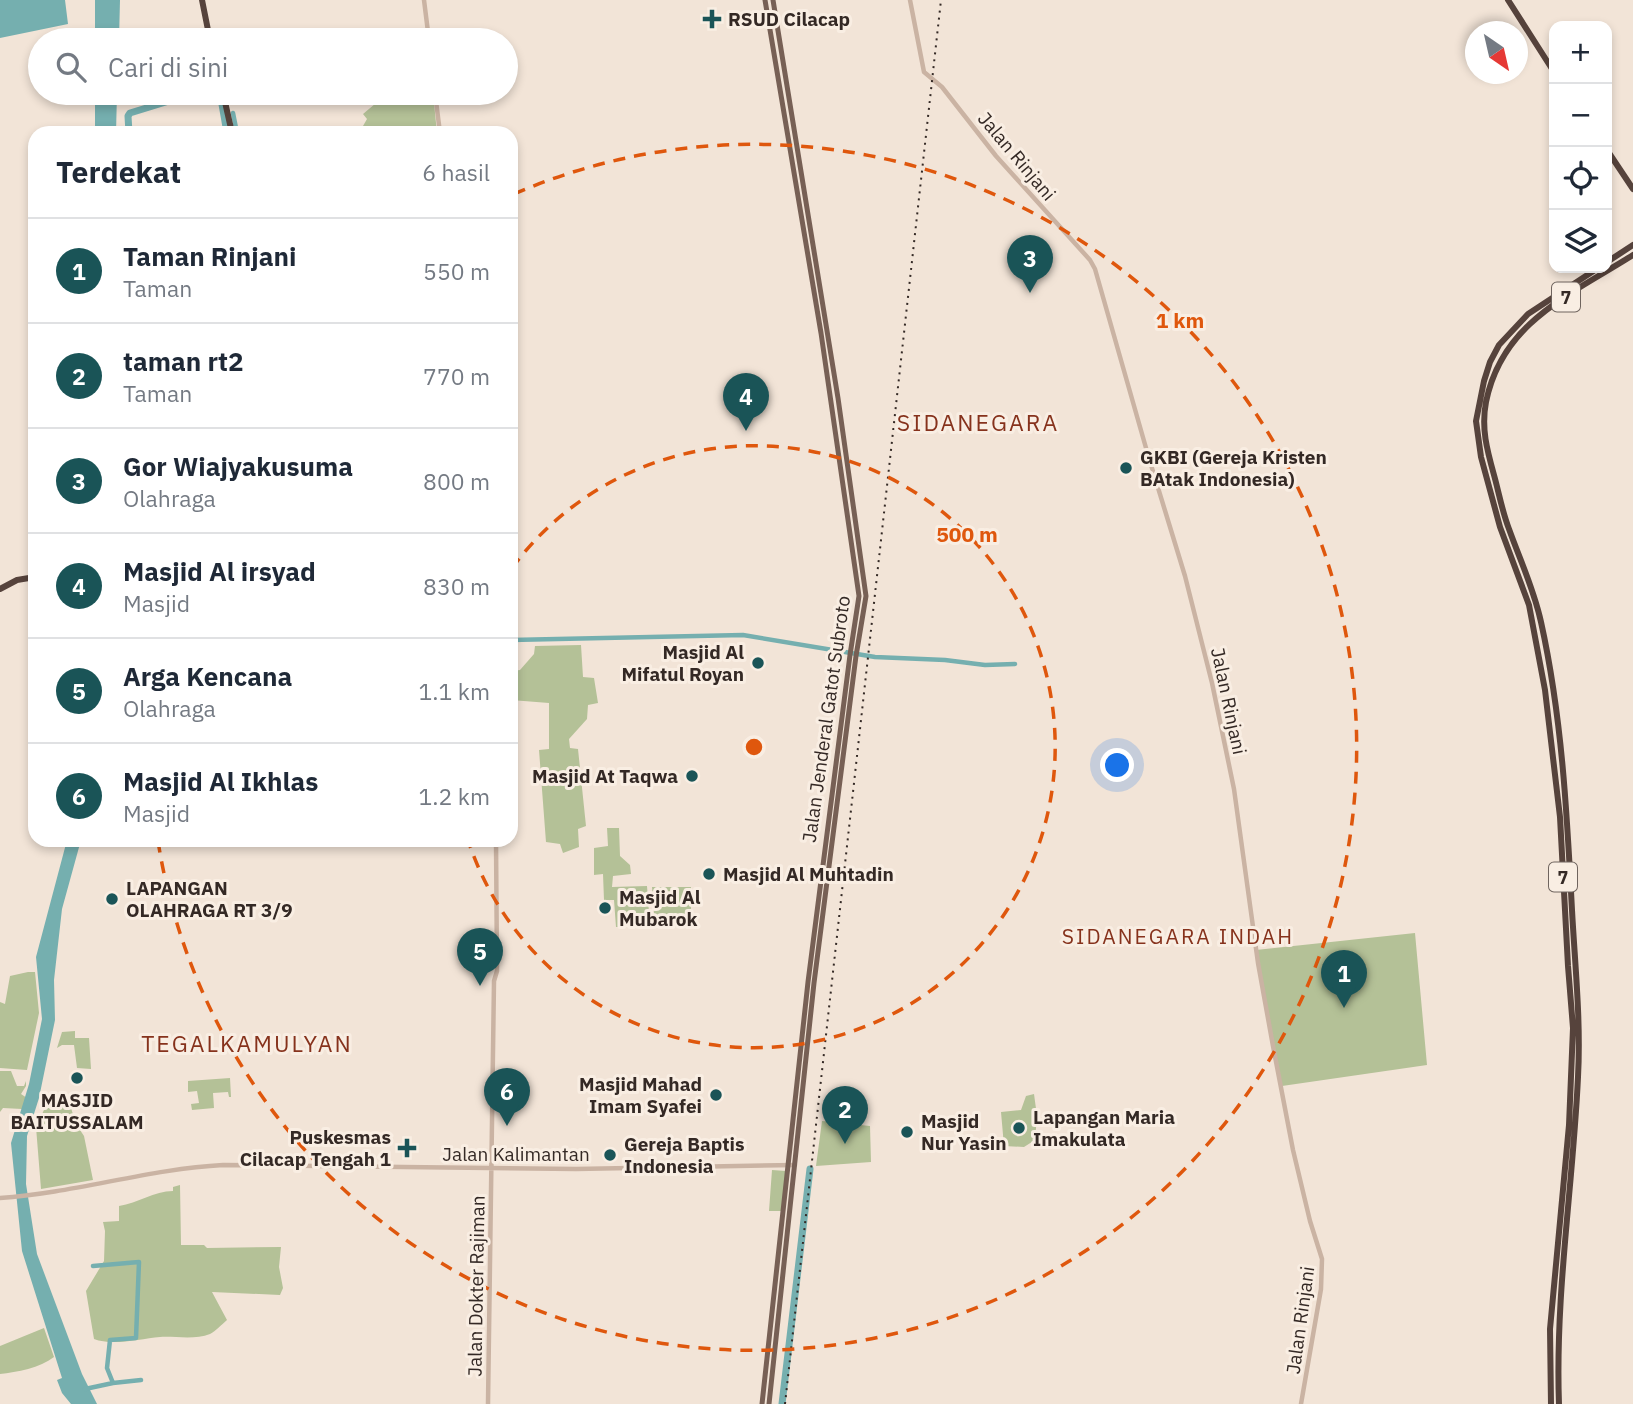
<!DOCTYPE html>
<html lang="id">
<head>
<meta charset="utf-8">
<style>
	:root { --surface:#fff; --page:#f6f6f7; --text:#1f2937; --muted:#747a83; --line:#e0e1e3; --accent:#1a5457 }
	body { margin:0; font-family:"IBM Plex Sans",sans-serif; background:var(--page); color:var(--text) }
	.controls { position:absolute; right:21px; top:21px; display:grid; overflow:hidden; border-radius:14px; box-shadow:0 4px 10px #0003 }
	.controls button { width:63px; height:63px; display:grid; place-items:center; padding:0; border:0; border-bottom:2px solid var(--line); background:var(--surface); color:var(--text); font:35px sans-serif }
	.compass { position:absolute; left:1465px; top:21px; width:63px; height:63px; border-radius:50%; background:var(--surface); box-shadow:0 4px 10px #0003; rotate:146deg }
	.you { position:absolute; left:1118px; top:766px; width:24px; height:24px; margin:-18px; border:5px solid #fff; border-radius:50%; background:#1a73e8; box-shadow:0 0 0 10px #1a73e833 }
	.badge { display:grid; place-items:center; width:46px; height:46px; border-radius:50%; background:var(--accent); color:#fff; font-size:23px; font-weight:700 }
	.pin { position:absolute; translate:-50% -58px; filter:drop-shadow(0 2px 4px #0008) }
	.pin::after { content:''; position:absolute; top:37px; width:24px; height:21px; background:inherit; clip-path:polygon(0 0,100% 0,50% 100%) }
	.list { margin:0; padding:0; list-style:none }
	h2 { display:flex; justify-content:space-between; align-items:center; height:91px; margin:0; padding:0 28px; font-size:30px }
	h2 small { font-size:23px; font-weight:400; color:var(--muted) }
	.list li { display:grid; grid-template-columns:46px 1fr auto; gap:21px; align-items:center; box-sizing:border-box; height:105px; padding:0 28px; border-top:2px solid var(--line) }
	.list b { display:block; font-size:26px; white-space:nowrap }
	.list p { margin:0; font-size:23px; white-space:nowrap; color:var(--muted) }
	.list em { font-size:23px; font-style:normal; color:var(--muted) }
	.icon { flex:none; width:38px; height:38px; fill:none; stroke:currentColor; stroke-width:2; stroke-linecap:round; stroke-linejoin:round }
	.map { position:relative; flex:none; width:1633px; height:1404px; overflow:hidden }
	.search { position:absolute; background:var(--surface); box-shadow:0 4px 10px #0003; left:28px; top:28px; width:490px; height:77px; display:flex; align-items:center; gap:18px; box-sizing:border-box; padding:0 24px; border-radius:38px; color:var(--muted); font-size:26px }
	.panel { position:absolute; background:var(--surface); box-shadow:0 4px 10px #0003; left:28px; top:126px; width:490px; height:721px; border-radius:21px }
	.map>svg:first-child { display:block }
	.green { fill:#b4c197 }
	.water { fill:#75afaf }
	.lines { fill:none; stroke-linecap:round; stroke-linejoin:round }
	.canal { stroke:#75afaf; stroke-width:4.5 }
	.river { stroke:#75afaf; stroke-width:7 }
	.minor { stroke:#cab3a3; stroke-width:4.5 }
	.major { stroke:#776055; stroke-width:5 }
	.highway { stroke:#56433c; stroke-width:6 }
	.rail { stroke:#342925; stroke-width:2; stroke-dasharray:2 5; stroke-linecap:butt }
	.ring { fill:none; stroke:#df570d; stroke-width:3.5; stroke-dasharray:12 9 }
	.poi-dot { fill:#1a5457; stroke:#f9eee3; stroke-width:2.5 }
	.labels { text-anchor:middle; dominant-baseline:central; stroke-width:6; stroke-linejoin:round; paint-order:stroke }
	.shield { fill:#f9eee3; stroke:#6f645e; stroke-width:2 }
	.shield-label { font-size:18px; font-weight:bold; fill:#342925 }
	.poi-label { font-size:19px; font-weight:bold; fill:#342925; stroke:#f9eee3; text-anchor:start }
	.street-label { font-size:19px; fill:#342925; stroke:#f9eee3 }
	.neighbourhood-label { font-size:21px; letter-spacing:2px; fill:#86321c; stroke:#f9eee3 }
	.quarter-label { font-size:23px; letter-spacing:2px; fill:#86321c; stroke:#f9eee3 }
	.centre { fill:#df570d; stroke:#f9eee3; stroke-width:3.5 }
	.ring-label { font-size:21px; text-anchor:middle; font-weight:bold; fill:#df570d; stroke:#f9eee3; stroke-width:6; stroke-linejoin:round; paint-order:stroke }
</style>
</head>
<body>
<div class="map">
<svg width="1633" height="1404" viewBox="0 0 1633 1404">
	<rect width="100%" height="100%" fill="#f2e4d7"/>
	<path class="green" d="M388,93H433L437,133H359L367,119L363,114Z
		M581,645L583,677L594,678L598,703L588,705L587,719L569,739L570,748L578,749L586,826L578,829L579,847L563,853L560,844L546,842L539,750L549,749V703L511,700V671L520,670L534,654L535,646Z
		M607,828H619L620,856L630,865L631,874L613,876L612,887L647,886L650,926L616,927L614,900H604L603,874L594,875V848L608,846Z
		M652,887H691V926L655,927Z
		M1415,933L1427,1065L1282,1086L1256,950Z
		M28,972H35L39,1013L27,1070L0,1068V1002L5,1004L10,976Z
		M75,1031V1038H89L91,1069L77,1068L74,1045H62L57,1048L62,1032Z
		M0,1071H11L17,1086H24L26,1081V1086L21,1094L27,1098L22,1109L3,1108L0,1112Z
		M230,1078L231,1097H229L228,1092L213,1093L214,1108L192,1110L191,1104L199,1103L197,1091L188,1092V1081Z
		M1034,1094L1037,1116L1035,1140L1024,1147L1004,1146L1001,1112L1021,1110L1026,1096Z
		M61,1095H67L76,1124L84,1136L93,1180L41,1189L36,1127L50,1097Z
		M822,1121L870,1126L871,1162L816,1166Z
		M772,1170L786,1171L782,1211H769Z
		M180,1185L181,1245H204L207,1248L281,1247L279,1267L283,1288L280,1295L212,1292L227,1320C221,1325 216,1331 210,1334C195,1340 175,1336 160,1337C140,1339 112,1346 94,1339L86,1291L104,1261L105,1231L103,1222L119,1221V1206C138,1203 154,1191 173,1191V1187Z
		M44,1328L54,1357C40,1368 17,1372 0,1374V1346Z"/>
	<path class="water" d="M0,0H65L68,24L0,38Z
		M95,0H120L119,40H95Z
		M95,93H117L116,133H95Z
		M67,840H81L62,909L54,980L55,1020L39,1098L27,1136L26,1184L37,1254L82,1374L97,1404H71L62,1393L57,1380L62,1378L22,1251L11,1143L29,1084L42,1019L36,957Z"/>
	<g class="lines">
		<path class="canal" d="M233,113L237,133
			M511,640L743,635L875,657L945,660L985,665L1015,664
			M93,1266L139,1262L136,1338L110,1340L107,1368L113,1383
			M85,1389L113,1383L141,1380"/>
		<path class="river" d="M220,93L227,133
			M129,133L128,116L130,113L195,93
			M782,1404L810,1169"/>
		<path class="minor" d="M424,0L429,40
			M910,0L924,72L942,87L996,156L1090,260L1095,269L1148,455L1185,576L1212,683L1234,789L1258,963L1273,1046L1293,1150L1310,1221L1322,1259L1321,1289L1301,1404
			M435,93L440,133
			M0,1198C75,1193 148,1169 223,1165L576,1169L795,1165
			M488,1404L494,981L497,971L496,840"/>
		<path class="major" d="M762,1404L808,982L850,655L859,596L821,333L765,0
			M769,1404L814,983L856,656L866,596L838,398L773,0"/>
		<path class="highway" d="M202,0L210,40
			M1508,0L1554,72
			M223,93L232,133
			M1607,150L1633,189
			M1607,262L1633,245
			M0,589L17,580L35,577
			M1551,1404L1550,1329L1569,1125L1573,1028L1568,966L1560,817L1545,690L1529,605L1500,527L1481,457L1476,421L1484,381L1490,362L1499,345L1528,314L1598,268
			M1559,1404C1555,1294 1573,1186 1578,1077C1581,1021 1575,966 1572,910C1567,813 1562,717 1541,622C1534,589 1520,560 1509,529C1502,511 1499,493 1494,475C1487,450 1481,428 1486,402C1502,322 1570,295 1633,255"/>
		<path class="rail" d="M785,1404L941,0"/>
	</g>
	<g class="ring">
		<path d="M512 568A301 301 0 1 1 468 840"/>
		<path d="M514 194A603 603 0 1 1 158 841"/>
	</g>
	<g class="poi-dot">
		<path d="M708.5 8.5h7v7h7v7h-7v7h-7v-7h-7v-7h7z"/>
		<circle cx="1126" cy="468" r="7"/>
		<circle cx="758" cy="663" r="7"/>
		<circle cx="692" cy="776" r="7"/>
		<circle cx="709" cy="874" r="7"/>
		<circle cx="112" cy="899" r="7"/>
		<circle cx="605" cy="908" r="7"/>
		<circle cx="77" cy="1078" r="7"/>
		<circle cx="716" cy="1095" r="7"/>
		<circle cx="1019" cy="1128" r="7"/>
		<circle cx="907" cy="1132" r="7"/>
		<path d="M403.5 1137.5h7v7h7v7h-7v7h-7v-7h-7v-7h7z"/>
		<circle cx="610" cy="1155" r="7"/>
	</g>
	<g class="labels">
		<g class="shield">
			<rect x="1552" y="282.5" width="28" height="29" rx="5"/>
			<rect x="1549" y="862.5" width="28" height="29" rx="5"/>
		</g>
		<g class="shield-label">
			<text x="1566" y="297">7</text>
			<text x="1563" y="877">7</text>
		</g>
		<g class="poi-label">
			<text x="728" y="19">RSUD Cilacap</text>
			<text x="1140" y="457">GKBI (Gereja Kristen<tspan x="1140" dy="22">BAtak Indonesia)</tspan></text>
			<text x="744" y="652" text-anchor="end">Masjid Al<tspan x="744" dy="22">Mifatul Royan</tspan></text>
			<text x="678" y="776" text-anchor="end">Masjid At Taqwa</text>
			<text x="723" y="874">Masjid Al Muhtadin</text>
			<text x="126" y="888">LAPANGAN<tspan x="126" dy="22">OLAHRAGA RT 3/9</tspan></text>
			<text x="619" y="897">Masjid Al<tspan x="619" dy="22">Mubarok</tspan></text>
			<text x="702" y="1084" text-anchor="end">Masjid Mahad<tspan x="702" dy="22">Imam Syafei</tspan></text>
			<text x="77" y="1100" text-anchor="middle">MASJID<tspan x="77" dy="22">BAITUSSALAM</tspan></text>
			<text x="1033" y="1117">Lapangan Maria<tspan x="1033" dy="22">Imakulata</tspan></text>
			<text x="921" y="1121">Masjid<tspan x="921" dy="22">Nur Yasin</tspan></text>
			<text x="391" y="1137" text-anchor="end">Puskesmas<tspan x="391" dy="22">Cilacap Tengah 1</tspan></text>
			<text x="624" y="1144">Gereja Baptis<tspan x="624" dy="22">Indonesia</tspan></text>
		</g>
		<g class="street-label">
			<text transform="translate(1017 156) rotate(50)">Jalan Rinjani</text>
			<text transform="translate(1229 701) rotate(78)">Jalan Rinjani</text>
			<text transform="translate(826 719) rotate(-82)">Jalan Jenderal Gatot Subroto</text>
			<text x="516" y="1154">Jalan Kalimantan</text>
			<text transform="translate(476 1286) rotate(-89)">Jalan Dokter Rajiman</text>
			<text transform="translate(1300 1320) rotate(-82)">Jalan Rinjani</text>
		</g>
		<g class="neighbourhood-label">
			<text x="1178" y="936">SIDANEGARA INDAH</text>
		</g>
		<g class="quarter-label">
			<text x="978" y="422">SIDANEGARA</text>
			<text x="247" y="1043">TEGALKAMULYAN</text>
		</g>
	</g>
	<circle cx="754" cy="747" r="10" class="centre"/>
	<g class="ring-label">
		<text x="1180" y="328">1 km</text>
		<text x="967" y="542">500 m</text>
	</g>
</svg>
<div class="controls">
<button>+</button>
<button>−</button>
<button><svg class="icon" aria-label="locate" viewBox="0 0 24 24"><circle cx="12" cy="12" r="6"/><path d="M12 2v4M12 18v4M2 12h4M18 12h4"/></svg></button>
<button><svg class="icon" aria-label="layers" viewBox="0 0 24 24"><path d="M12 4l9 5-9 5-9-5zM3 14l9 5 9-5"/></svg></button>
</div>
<svg class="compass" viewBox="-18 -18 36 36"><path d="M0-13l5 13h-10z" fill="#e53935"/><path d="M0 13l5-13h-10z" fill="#747a83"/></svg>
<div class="you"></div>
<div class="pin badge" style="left:1344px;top:1008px">1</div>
<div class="pin badge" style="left:845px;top:1144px">2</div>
<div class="pin badge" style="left:1030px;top:293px">3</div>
<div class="pin badge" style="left:746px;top:431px">4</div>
<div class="pin badge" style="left:480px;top:986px">5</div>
<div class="pin badge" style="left:507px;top:1126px">6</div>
<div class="search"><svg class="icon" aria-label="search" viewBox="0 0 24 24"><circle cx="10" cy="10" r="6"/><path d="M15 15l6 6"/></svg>Cari di sini</div>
<section class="panel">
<h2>Terdekat<small>6 hasil</small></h2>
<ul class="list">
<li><span class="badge">1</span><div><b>Taman Rinjani</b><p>Taman</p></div><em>550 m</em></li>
<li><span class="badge">2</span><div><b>taman rt2</b><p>Taman</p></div><em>770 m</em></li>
<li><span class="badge">3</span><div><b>Gor Wiajyakusuma</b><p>Olahraga</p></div><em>800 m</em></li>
<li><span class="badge">4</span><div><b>Masjid Al irsyad</b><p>Masjid</p></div><em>830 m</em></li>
<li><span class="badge">5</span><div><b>Arga Kencana</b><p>Olahraga</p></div><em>1.1 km</em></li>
<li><span class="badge">6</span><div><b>Masjid Al Ikhlas</b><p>Masjid</p></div><em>1.2 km</em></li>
</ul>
</section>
</div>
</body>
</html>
